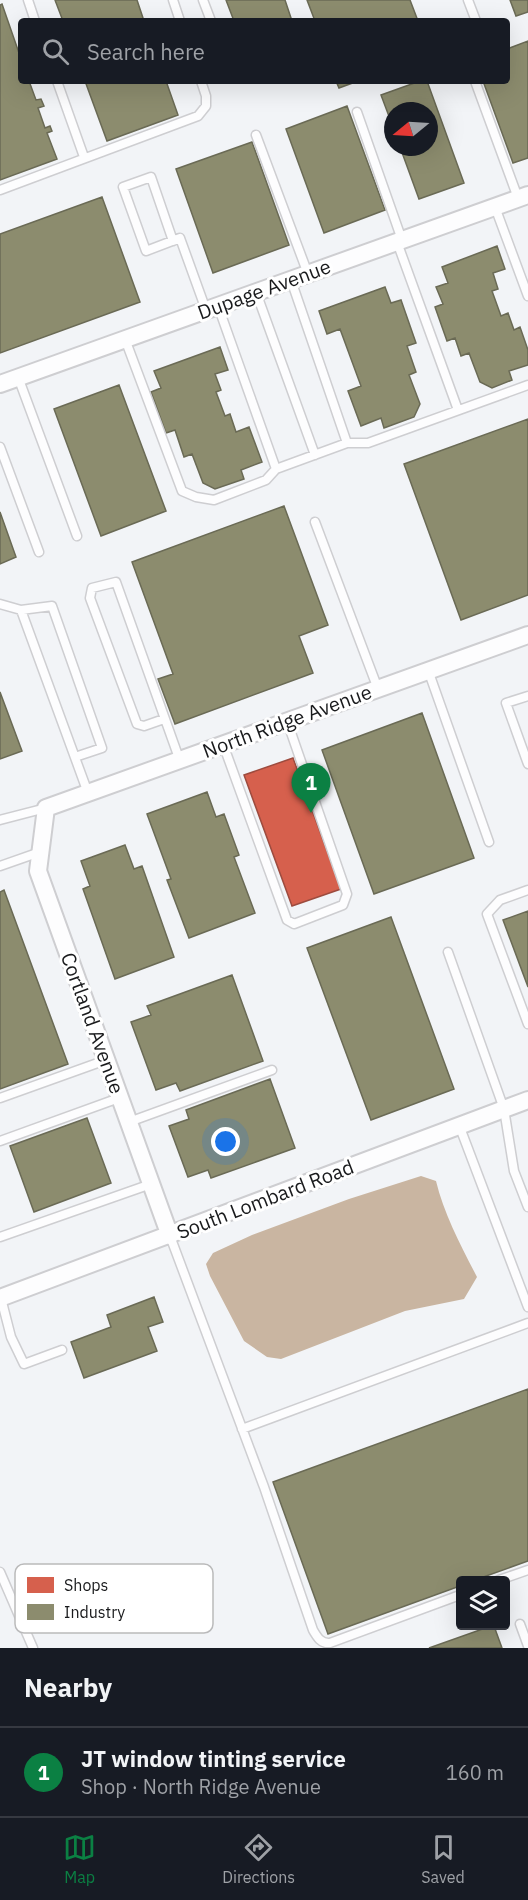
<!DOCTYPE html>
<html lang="en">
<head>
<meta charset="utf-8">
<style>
	:root { --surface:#171b24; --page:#242831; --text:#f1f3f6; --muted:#9ea1a6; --line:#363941; --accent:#0b8043 }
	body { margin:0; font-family:"IBM Plex Sans",sans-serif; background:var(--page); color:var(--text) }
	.controls { position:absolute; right:18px; bottom:18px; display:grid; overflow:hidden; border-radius:6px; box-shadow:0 6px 24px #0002 }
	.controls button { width:54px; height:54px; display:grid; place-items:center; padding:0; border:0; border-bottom:2px solid var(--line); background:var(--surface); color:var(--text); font:30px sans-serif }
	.compass { position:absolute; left:384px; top:102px; width:54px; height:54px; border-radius:50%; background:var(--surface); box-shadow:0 6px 24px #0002; rotate:252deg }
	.you { position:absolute; left:226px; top:1142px; width:21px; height:21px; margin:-15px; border:4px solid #fff; border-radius:50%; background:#1a73e8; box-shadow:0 0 0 9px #1a73e833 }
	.badge { display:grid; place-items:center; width:39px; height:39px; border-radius:50%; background:var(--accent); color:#fff; font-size:20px; font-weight:700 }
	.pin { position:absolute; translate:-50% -50px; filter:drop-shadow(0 2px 3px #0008) }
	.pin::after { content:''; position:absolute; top:32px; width:21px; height:18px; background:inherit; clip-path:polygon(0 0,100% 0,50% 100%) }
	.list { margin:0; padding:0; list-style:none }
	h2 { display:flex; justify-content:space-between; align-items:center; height:78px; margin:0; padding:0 24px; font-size:26px }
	h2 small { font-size:20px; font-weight:400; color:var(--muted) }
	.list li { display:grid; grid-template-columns:39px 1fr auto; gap:18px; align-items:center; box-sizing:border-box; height:90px; padding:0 24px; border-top:2px solid var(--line) }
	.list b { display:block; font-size:22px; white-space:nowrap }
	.list p { margin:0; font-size:20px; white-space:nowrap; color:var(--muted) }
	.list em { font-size:20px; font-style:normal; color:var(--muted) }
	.icon { flex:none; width:33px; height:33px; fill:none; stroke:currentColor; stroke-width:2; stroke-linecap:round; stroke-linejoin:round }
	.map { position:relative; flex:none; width:528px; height:1648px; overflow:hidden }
	.search { position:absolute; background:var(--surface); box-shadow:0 6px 24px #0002; left:18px; right:18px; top:18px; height:66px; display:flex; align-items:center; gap:15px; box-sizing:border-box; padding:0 21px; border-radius:6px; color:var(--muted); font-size:22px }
	.sheet { height:168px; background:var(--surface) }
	nav { display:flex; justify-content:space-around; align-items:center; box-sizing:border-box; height:84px; border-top:2px solid var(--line); background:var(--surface); font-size:16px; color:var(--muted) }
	nav a { display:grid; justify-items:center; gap:3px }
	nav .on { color:var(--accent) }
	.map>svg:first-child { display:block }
	.water { fill:#c9b5a1 }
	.shops { fill:#d6604d; stroke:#9d4b3e; stroke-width:1.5 }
	.industry { fill:#8c8c6e; stroke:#6a6a55; stroke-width:1.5 }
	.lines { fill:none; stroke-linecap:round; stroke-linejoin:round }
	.lane-casing { stroke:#ceced1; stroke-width:11 }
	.street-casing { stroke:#ceced1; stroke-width:20 }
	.lane { stroke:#fdfdfe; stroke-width:8 }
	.street { stroke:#fdfdfe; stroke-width:16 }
	.labels { text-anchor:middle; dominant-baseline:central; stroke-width:6; stroke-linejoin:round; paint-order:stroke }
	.street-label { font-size:20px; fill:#191a1c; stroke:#fff }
	.key { fill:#fff; stroke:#bababb; stroke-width:1.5 }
	.key-label { font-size:16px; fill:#191a1c }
</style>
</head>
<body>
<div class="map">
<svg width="528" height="1648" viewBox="0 0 528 1648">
	<rect width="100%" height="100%" fill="#f2f4f7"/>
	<path class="water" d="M421,1176L436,1181C444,1214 461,1246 477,1277L464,1299L405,1311L281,1359L267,1357L244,1341L210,1276L206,1264L213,1253L252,1235L349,1199Z"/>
	<path class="shops" d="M293,758L341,889L292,906L244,775Z"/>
	<path class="industry" d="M55,0H137L144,21H63Z
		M226,0H285L292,21H234Z
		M307,0H410L418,21H315Z
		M510,0H528V12L516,16Z
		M2,4L19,53L21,52V81H29L36,100L41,99L44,106L38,108L45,128L50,126L52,131L47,133L57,159L0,180V5Z
		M528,41V158L513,163L483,81H507V49Z
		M85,81H166L178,115L107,141Z
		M336,81H358L339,88Z
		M420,81H427L464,183L419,199L400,147H429V111H393V127L381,95Z
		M347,106L385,210L324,233L286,129Z
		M252,142L289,245L213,273L176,169Z
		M102,197L140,302L0,353V234Z
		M497,246L505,269L493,273L498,289L492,291L501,316L508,313L514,330L520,327L528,350V365L509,371L512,380L492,388L480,382L469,353L461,356L455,338L447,341L435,307L443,304L436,287L448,283L442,267Z
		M385,287L391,303L401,300L416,343L407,346L416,372L409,375L420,404L414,417L384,428L381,418L361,426L348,391L361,386L340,329L327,334L319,311Z
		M220,347L228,370L215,374L221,390L216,392L225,416L230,414L236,432L249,427L262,462L241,470L244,479L215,489L203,483L192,454L184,457L175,430L166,433L151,392L161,388L154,371Z
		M119,385L166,511L101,536L54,409Z
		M528,419V595L461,620L404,464Z
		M284,506L328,625L299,636L313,673L175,724L158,679L173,674L132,562Z
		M0,512L16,557L0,564Z
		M0,692L22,751L0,759Z
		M422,713L474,858L374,894L322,750Z
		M207,792L216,817L224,814L239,855L234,857L255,913L189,938L167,880L171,879L147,814Z
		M125,845L134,869L142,866L174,957L115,979L83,889L90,886L81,861Z
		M4,890L68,1064L0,1089V892Z
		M528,911V987L503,920Z
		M391,917L454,1089L371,1120L307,948Z
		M232,975L263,1061L180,1091L176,1083L156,1090L131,1022L151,1015L147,1006Z
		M270,1079L295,1148L211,1178L208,1170L188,1177L169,1126L189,1119L186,1110Z
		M87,1118L111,1183L34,1212L10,1146Z
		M154,1297L163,1322L148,1327L157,1351L84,1378L71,1342L111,1327L107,1315Z
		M528,1389V1561L475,1580H460V1586L328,1634L273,1482Z
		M491,1626H494L502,1648H429Z"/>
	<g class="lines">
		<defs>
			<path id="lane" d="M28,0L35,21
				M173,0L180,21
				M203,0L211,21
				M468,0L476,21
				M57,81L84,157
				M475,81L518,198
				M357,112L402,240
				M256,135L308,274
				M0,190L198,116L206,106V96L201,81
				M495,207L528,296
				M173,241L151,177L123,187L146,251L180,238L206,310
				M397,242L458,410
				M291,280L347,443
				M256,292L315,455
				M218,306L276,469
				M125,339L182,491L196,497L214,500L266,480L276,469L347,443H368L528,385
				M18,377L77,536
				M0,447L39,552
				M315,522L378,689
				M0,604L21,610L52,606L102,748L75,757
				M21,610L88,793
				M428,670L489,842
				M528,696L506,703L528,764
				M164,719L144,726L137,724L90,598L92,588L116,582L180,761
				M223,744L287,920L294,924L343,905L347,894L287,721
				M0,820L46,808
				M0,866L40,852
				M528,890L500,900L487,914L528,1024
				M448,952L504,1109L514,1171L528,1207
				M0,1098L106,1060
				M129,1122L272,1070
				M459,1125L528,1307
				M0,1141L119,1098
				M170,1236L264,1487L313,1630C317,1637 321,1644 330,1643L460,1595
				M0,1237L151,1184
				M1,1298L11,1337L24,1364L62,1350
				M242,1429L528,1323
				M0,1572L33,1648
				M499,1580L528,1570
				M520,1624L528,1646"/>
			<path id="street" d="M0,384L528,195
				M170,1236L38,871L46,808L528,635
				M0,1298L528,1100"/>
		</defs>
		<use href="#lane" class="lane-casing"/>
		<use href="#street" class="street-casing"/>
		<use href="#lane" class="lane"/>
		<use href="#street" class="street"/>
	</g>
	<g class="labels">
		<g class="street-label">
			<text transform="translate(264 289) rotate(-20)">Dupage Avenue</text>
			<text transform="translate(287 721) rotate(-20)">North Ridge Avenue</text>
			<text transform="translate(93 1023) rotate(70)">Cortland Avenue</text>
			<text transform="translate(265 1199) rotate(-21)">South Lombard Road</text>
		</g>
	</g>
	<rect x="15" y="1564" width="198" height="69" rx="9" class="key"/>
	<rect x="27" y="1577" width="27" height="16" fill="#d6604d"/>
	<rect x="27" y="1604" width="27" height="16" fill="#8c8c6e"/>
	<g class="key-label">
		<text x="64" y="1591">Shops</text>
		<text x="64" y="1618">Industry</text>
	</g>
</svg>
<div class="controls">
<button><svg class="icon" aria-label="layers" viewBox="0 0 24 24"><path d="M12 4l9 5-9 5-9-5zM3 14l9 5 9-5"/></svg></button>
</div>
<svg class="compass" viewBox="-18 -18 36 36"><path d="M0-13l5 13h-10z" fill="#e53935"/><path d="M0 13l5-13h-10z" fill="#9ea1a6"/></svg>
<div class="you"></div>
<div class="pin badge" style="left:311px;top:813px">1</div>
<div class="search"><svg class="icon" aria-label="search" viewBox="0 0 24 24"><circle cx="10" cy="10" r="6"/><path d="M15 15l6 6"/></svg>Search here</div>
</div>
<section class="sheet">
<h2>Nearby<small></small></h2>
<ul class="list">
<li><span class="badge">1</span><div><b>JT window tinting service</b><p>Shop · North Ridge Avenue</p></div><em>160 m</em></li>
</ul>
</section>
<nav>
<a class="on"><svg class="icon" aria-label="map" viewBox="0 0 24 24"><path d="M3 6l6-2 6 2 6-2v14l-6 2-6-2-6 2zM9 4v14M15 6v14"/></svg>Map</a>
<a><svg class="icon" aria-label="directions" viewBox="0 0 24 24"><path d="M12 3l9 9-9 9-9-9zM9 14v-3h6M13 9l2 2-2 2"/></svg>Directions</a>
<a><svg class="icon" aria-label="saved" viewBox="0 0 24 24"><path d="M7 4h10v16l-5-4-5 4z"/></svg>Saved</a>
</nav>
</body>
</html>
